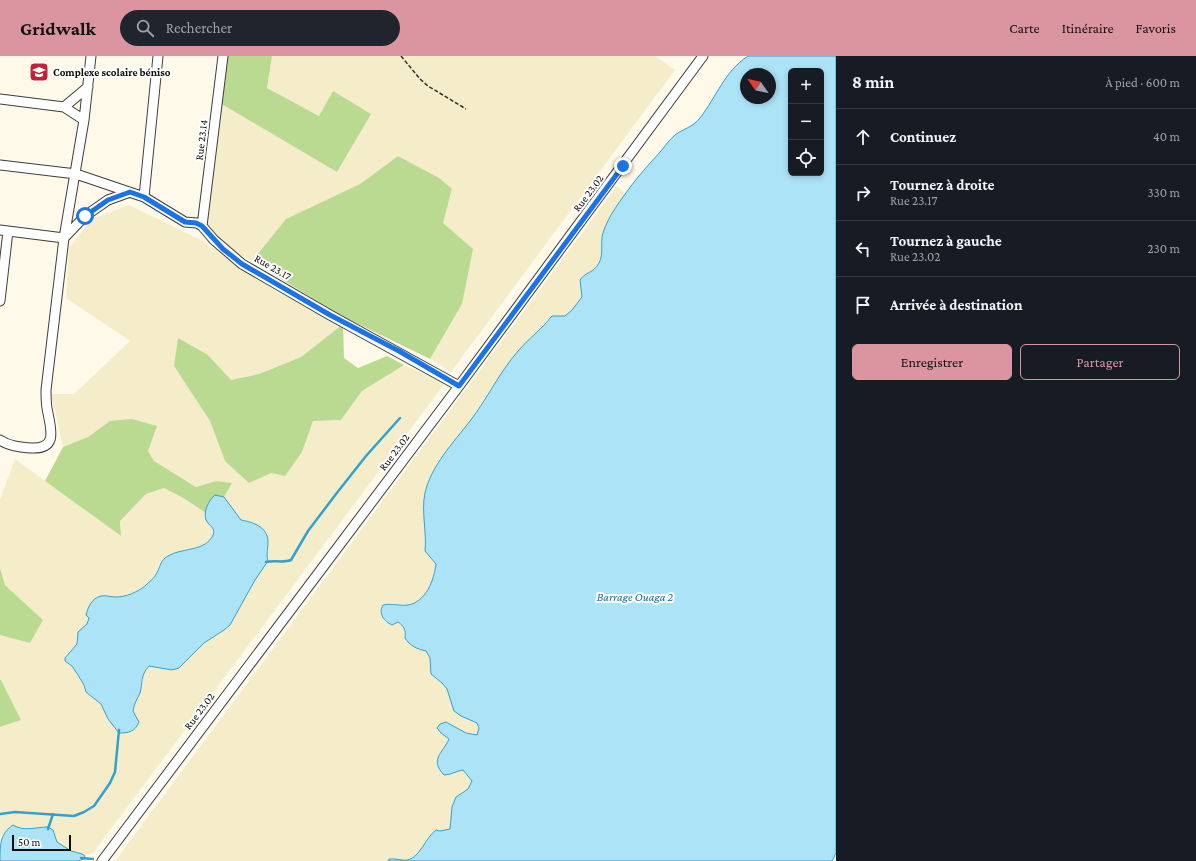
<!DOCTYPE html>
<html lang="fr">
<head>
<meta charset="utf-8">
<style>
	:root { --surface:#171b24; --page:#20242c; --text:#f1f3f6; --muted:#9ea1a6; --line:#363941; --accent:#da95a0 }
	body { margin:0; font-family:"Crimson Pro",serif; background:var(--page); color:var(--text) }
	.controls { position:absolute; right:12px; top:12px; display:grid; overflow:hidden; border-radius:6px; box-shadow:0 2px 6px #0003 }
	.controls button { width:36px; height:36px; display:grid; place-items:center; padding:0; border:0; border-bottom:1px solid var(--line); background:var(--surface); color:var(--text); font:20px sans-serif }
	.compass { position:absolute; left:740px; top:12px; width:36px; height:36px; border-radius:50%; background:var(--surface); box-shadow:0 2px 6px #0003; rotate:304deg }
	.scale { position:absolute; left:12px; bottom:10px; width:59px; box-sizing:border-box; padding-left:4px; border:2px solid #0b0b0b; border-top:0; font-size:11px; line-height:14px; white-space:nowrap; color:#0b0b0b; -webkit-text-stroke:3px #fff; paint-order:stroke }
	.stop { position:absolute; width:12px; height:12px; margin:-9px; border:3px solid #1a73e8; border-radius:50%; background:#fff }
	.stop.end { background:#1a73e8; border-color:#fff; box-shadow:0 1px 4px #0008 }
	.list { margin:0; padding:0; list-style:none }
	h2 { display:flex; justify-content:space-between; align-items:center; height:52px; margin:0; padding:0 16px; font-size:17px }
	h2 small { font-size:13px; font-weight:400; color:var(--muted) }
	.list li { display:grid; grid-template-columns:26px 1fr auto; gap:12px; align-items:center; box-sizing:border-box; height:56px; padding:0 16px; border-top:1px solid var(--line) }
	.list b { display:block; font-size:15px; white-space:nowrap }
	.list p { margin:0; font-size:13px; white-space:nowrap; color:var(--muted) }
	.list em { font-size:13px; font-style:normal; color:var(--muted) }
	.actions { display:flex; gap:8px; padding:12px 16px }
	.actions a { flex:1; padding:9px 0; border:1px solid var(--accent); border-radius:6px; text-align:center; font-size:14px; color:var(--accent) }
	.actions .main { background:var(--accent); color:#111 }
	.icon { flex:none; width:22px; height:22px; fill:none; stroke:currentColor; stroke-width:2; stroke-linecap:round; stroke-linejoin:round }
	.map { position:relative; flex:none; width:836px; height:805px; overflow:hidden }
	header { display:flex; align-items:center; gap:24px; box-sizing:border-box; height:56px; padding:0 20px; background:var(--accent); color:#111 }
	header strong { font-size:19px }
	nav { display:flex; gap:22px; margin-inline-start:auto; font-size:14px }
	.search { width:280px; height:36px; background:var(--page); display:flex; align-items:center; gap:10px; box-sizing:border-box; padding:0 14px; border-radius:22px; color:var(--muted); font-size:15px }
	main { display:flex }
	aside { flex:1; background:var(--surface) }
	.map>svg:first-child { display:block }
	.farmland { fill:#f5edc9 }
	.forest { fill:#bada92 }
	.water { fill:#ade3f7; stroke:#33a0cf; fill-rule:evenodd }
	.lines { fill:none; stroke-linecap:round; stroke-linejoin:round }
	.stream { stroke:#33a0cf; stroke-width:2.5 }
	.minor-casing { stroke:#3e3e3e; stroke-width:11 }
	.path { stroke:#2d2d2d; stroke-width:1.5; stroke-dasharray:4 2; stroke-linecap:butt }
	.minor { stroke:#fff; stroke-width:9 }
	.route { stroke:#1a73e8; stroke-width:5 }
	.labels { text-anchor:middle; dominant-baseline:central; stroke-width:4; stroke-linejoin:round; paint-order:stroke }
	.poi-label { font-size:11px; font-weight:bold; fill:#0b0b0b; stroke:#fff; text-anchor:start }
	.street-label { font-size:11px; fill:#0b0b0b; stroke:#fff }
	.water-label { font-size:12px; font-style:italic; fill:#136f9e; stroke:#fff }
</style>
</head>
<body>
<header>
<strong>Gridwalk</strong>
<div class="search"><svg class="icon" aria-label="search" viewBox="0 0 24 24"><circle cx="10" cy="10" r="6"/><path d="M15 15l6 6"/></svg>Rechercher</div>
<nav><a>Carte</a><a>Itinéraire</a><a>Favoris</a></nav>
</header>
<main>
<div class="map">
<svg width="836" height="805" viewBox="0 0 836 805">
	<rect width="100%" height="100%" fill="#fff9e9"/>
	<path class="farmland" d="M272,0H655L675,14L451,316L430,303L462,248L443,167L452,133L398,100L360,128L286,163L252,205L238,198L224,187L205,166L220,47L319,60L267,32Z
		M617,130L626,138L608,164L601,185V205L595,213L591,217L583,219L580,231L582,235V241L572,254L564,260H551L518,295L486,339L471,363L447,395L428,427L425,439V495L430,502L436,508L434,523L425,538L418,545L408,549L390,547L397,566L402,569L405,576V582L418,593L426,595L430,602L431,618L442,627L447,633L454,655L461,660L477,667L479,672L477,679L467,677L446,666L441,677L450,682L447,688L443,692L455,717L458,714H463L472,725L468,733L462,736L452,751L450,773L430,778L421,793L410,804L401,805L394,802L389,803L388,805H115Z
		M129,149L203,185L274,234L343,268L301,301L259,318L231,324L208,299L174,310L210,365L225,405L302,396L313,365L341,364L362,335L404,309L445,327L93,797L85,800L82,798L71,795L63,791L57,786L53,774L41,771L28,773L19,772L13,769L0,781V671L21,664L1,624H0V579L30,587L43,564L5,529L0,512V443L15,403L121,480L120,465L146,438L164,432L185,443L206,457V464L213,472L214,477L210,485L199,491L172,498L160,506L154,521L136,536L117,541L94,544L89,550L86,558L89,562L87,568L78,576L77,588L69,596L66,605L72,610L78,619L84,629L86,636L101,648L103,654L139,666L133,655L140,636L142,620L146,614L149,610L156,611L196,596L204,587L224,574L230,569L255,524L268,505L266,498L268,488L248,465L241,464L224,441L231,427L216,425L196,431L154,405L148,395L156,371L110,365L88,381L63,391L51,338H74L130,285L66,242L69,192L92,163Z"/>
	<path class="forest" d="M226,0H272L267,32L319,60L333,35L371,58L337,116L220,47Z
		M398,100L439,122L452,133L443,167L473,193L462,248L430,303L338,258L252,205L286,163L360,128Z
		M343,268L344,302L358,312L387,300L404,309L362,335L341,364L313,365L302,396L285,420L271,417L249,427L225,405L210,365L174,310L178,282L208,299L231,324L259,318L301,301Z
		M132,363L157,370L148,395L154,405L196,431L216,425L232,427L224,441L215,439L208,448L206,457L185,443L164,432L146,438L120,465L121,480L45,425L63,391L88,381L110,365Z
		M0,512L5,529L43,564L30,587L0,579Z
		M0,624H1L21,664L0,671Z"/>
	<path class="water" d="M748,0H836V797L832,805H388L389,803C396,802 401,805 408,804C420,801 426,781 436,774L440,775L450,773L452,751L456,741L468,733L472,725L463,714C456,715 451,719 444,719C429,703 443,697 449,683L441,677L437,672L440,668L446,666L466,677L477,679L479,672L477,667L461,660L454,655L447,633L442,627L431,618L430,602L426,595C417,593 410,590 405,582C406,574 404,570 398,566L392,569C384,565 378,558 383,549C392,547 399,550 408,549C426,546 434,524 436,508L425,495C427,477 421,455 425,437C431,410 453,387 470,365C487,343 499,317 518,295C528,283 542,273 552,260H565L572,254L582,241L580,224C586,215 593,218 599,207C604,198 600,186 603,177C608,160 621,144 631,130C640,118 651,106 661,95C665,90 670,83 675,79C684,72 692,72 700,62C717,40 724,16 748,0ZM791,15H821V117H791ZM746,18H770V42H746Z
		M215,439L224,441L241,464C253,466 268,471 268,486C268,493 266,498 268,505L255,524L230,569L224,574L204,587L179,612L172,614L149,610C140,620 143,626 140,637C137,643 134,648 133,655L139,666C135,676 128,677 119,677L108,663L101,648L86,636L84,629L78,619L72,610L65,605V602L77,588L78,576L87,568L89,562L86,559C88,551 92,542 101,540C105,539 111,541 116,541C126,541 138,536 146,529C149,526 153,523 155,520C161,511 159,504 170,499C183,492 206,495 213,479C216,472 209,470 206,464C203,455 209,444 215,439Z
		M13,769C24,776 36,771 48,771L53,774L57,786L71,795L82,798L85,800L84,803L78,805H0C0,788 0,778 13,769Z"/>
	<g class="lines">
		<path class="stream" d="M266,506C274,504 284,507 291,504L308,475L336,438L366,400L400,362
			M0,758L15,756L74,760L84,756L94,750L110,727L115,716L119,674
			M48,773L53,758
			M81,802L93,803"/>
		<defs>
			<path id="minor" d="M0,43L64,51L84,64
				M64,51L88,31
				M0,109L76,118L144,141L185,166L197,167L202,170L214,184L242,208L330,259L459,330
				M144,141L158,0
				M202,170L223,0
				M0,174L64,182L85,160L108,144L130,136
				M0,245L8,175
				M0,384C9,390 19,391 30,392C60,394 50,371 47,352C46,346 46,340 46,334L64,182L84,64L91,0
				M102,805L459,330L703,0"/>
		</defs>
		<use href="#minor" class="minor-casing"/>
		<path class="path" d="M401,0L420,23L428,30L466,53"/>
		<use href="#minor" class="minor"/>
	</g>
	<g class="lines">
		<path class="route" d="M85,160L108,144L130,136L144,141L185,166L196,167L202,170L223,193L242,208L330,259L399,295L459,330L623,110"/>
	</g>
	<defs>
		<symbol id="school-square" viewBox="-11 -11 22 22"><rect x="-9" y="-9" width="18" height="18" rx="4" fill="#bd2238" stroke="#fff"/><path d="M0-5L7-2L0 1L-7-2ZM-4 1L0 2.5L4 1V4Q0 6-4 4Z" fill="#fff"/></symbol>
	</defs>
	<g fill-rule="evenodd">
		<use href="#school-square" x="28" y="5" width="22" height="22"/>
	</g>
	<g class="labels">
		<g class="poi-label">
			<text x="53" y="16">Complexe scolaire béniso</text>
		</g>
		<g class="street-label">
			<text transform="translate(201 84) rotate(-83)">Rue 23.14</text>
			<text transform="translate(588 137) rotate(-53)">Rue 23.02</text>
			<text transform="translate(273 211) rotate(30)">Rue 23.17</text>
			<text transform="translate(394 396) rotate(-53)">Rue 23.02</text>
			<text transform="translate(199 655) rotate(-53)">Rue 23.02</text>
		</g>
		<g class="water-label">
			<text x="635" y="541">Barrage Ouaga 2</text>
		</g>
	</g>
</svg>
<div class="controls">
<button>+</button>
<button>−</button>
<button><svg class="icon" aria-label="locate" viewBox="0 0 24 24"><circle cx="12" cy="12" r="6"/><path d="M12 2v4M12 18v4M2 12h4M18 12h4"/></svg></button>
</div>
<svg class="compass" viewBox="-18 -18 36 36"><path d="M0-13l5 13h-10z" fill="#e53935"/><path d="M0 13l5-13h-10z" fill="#9ea1a6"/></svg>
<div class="scale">50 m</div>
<div class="stop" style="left:85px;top:160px"></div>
<div class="stop end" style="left:623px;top:110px"></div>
</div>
<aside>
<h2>8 min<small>À pied · 600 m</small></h2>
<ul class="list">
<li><svg class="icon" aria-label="ahead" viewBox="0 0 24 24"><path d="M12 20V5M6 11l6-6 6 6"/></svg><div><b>Continuez</b></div><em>40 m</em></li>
<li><svg class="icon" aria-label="right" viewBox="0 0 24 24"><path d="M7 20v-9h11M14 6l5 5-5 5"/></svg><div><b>Tournez à droite</b><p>Rue 23.17</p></div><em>330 m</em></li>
<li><svg class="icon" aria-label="left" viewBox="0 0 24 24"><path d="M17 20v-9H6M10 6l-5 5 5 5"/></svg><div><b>Tournez à gauche</b><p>Rue 23.02</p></div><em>230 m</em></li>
<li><svg class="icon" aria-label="arrive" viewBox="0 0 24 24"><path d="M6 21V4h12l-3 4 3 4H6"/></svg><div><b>Arrivée à destination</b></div></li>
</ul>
<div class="actions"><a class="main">Enregistrer</a><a>Partager</a></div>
</aside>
</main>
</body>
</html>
